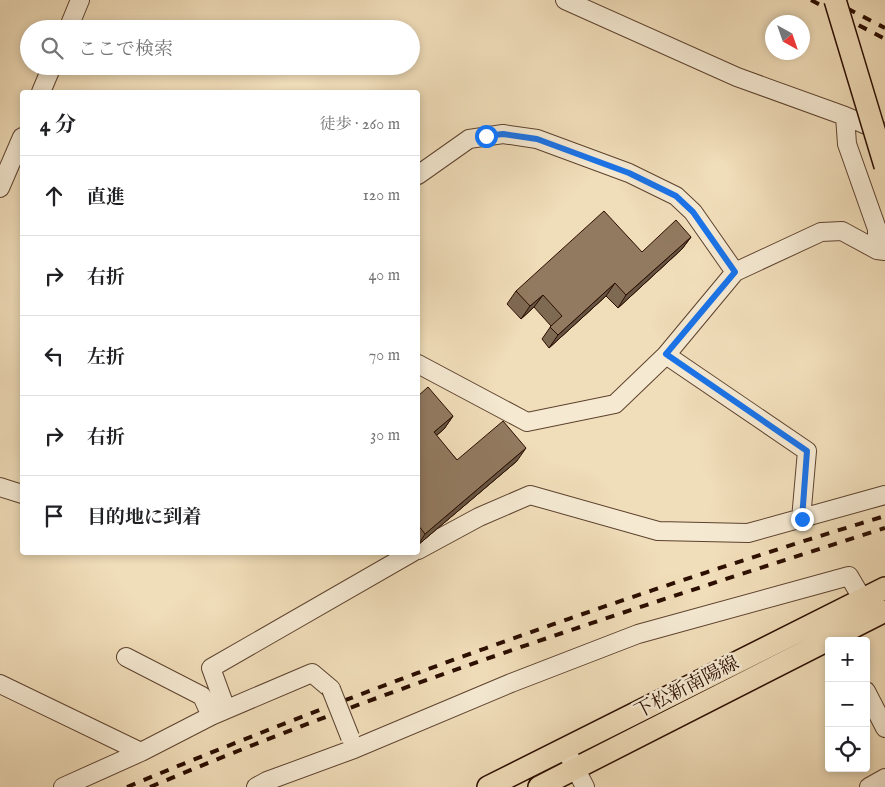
<!DOCTYPE html>
<html lang="ja">
<head>
<meta charset="utf-8">
<style>
	:root { --surface:#fff; --page:#f6f6f6; --text:#202124; --muted:#757577; --line:#e0e0e0 }
	body { margin:0; font-family:"IM FELL English","Noto Serif JP",serif; background:var(--page); color:var(--text) }
	.controls { position:absolute; right:15px; bottom:15px; display:grid; overflow:hidden; border-radius:5px; box-shadow:0 2px 8px #0003 }
	.controls button { width:45px; height:45px; display:grid; place-items:center; padding:0; border:0; border-bottom:1px solid var(--line); background:var(--surface); color:var(--text); font:25px sans-serif }
	.compass { position:absolute; left:765px; top:15px; width:45px; height:45px; border-radius:50%; background:var(--surface); box-shadow:0 2px 8px #0003; rotate:140deg }
	.stop { position:absolute; width:15px; height:15px; margin:-11px; border:4px solid #1a73e8; border-radius:50%; background:#fff }
	.stop.end { background:#1a73e8; border-color:#fff; box-shadow:0 1px 5px #0008 }
	.list { margin:0; padding:0; list-style:none }
	h2 { display:flex; justify-content:space-between; align-items:center; height:65px; margin:0; padding:0 20px; font-size:21px }
	h2 small { font-size:16px; font-weight:400; color:var(--muted) }
	.list li { display:grid; grid-template-columns:32px 1fr auto; gap:15px; align-items:center; box-sizing:border-box; height:80px; padding:0 20px; border-top:1px solid var(--line) }
	.list b { display:block; font-size:19px; white-space:nowrap }
	.list em { font-size:16px; font-style:normal; color:var(--muted) }
	.icon { flex:none; width:28px; height:28px; fill:none; stroke:currentColor; stroke-width:2; stroke-linecap:round; stroke-linejoin:round }
	.map { position:relative; flex:none; width:885px; height:787px; overflow:hidden }
	.search { position:absolute; background:var(--surface); box-shadow:0 2px 8px #0003; left:20px; top:20px; width:400px; height:55px; display:flex; align-items:center; gap:12px; box-sizing:border-box; padding:0 18px; border-radius:28px; color:var(--muted); font-size:19px }
	.panel { position:absolute; background:var(--surface); box-shadow:0 2px 8px #0003; left:20px; top:90px; width:400px; height:465px; border-radius:5px }
	.map>svg:first-child { display:block }
	.lines { fill:none; stroke-linecap:round; stroke-linejoin:round }
	.minor-casing { stroke:#5d422e; stroke-width:20 }
	.major-casing { stroke:#2c0e00; stroke-width:24 }
	.minor { stroke:#f5e9d2; stroke-width:18 }
	.major { stroke:#f0ddb9; stroke-width:21 }
	.rail { stroke:#2c0e00; stroke-width:4; stroke-dasharray:9 9; stroke-linecap:butt }
	.minor-bridge-casing { stroke:#5d422e; stroke-width:20; stroke-linecap:butt }
	.major-bridge-casing { stroke:#2c0e00; stroke-width:24; stroke-linecap:butt }
	.minor-bridge { stroke:#f5e9d2; stroke-width:18 }
	.major-bridge { stroke:#f0ddb9; stroke-width:21 }
	.wall { fill:#7e6953; stroke:#2c0e00 }
	.shaded-wall { fill:#665543; stroke:#2c0e00 }
	.building { fill:#927a60; stroke:#2c0e00 }
	.route { stroke:#1a73e8; stroke-width:6 }
	.labels { text-anchor:middle; dominant-baseline:central; stroke-width:5; stroke-linejoin:round; paint-order:stroke }
	.street-label { font-size:19px; fill:#2c0e00; stroke:#f5e9d2 }
</style>
</head>
<body>
<div class="map">
<svg width="885" height="787" viewBox="0 0 885 787">
	<rect width="100%" height="100%" fill="#f0ddb9"/>
	<filter id="stains"><feTurbulence type="fractalNoise" baseFrequency=".004" numOctaves="4"/><feColorMatrix values="0 0 0 0 .2 0 0 0 0 .09 0 0 0 0 .02 0 0 0 .5 -.17"/></filter>
	<radialGradient id="worn" r=".72"><stop offset=".6" stop-color="#630" stop-opacity="0"/><stop offset="1" stop-color="#630" stop-opacity=".3"/></radialGradient>
	<g class="lines">
		<defs>
			<path id="minor" d="M565,0L737,77L845,116L883,132
				M68,29L80,0
				M41,92L52,66
				M845,116L847,144L877,229V250
				M418,175L469,139L503,134L537,139L629,173L676,196L693,212L735,272
				M0,188L22,137
				M666,355L807,451L801,519
				M418,364L527,422L615,404L666,355L735,272L821,232L842,231L877,250L885,251
				M0,487L22,494
				M418,550L479,517L530,495L658,531L748,533L885,495
				M126,657L202,696L211,716
				M0,684L141,752
				M866,691L885,728
				M226,709L211,668L413,552
				M570,758L585,787
				M63,787L141,752L211,716L312,673L331,689
				M256,787L267,781L354,749L511,683L638,634L849,576L863,600
				M869,787L885,778"/>
			<path id="major" d="M488,787L885,588
				M539,787L885,611"/>
		</defs>
		<use href="#minor" class="minor-casing"/>
		<use href="#major" class="major-casing"/>
		<use href="#minor" class="minor"/>
		<use href="#major" class="major"/>
		<path class="rail" d="M811,0L885,39
			M831,0L885,28
			M127,787C375,684 628,594 885,516
			M150,787C389,686 638,607 885,528"/>
		<defs>
			<path id="minor-bridge" d="M331,689L350,737"/>
			<path id="major-bridge" d="M835,0L885,166"/>
		</defs>
		<use href="#minor-bridge" class="minor-bridge-casing"/>
		<use href="#major-bridge" class="major-bridge-casing"/>
		<use href="#minor-bridge" class="minor-bridge"/>
		<use href="#major-bridge" class="major-bridge"/>
	</g>
	<path class="wall" d="M691,237L682,249L618,308L606,296L549,348L542,339L551,326L534,307L521,319L507,304L516,291Z
		M418,396L453,416L444,429L436,436L457,460L517,461L418,545Z"/>
	<path class="shaded-wall" d="M691,237L682,249L618,308L626,295Z
		M615,283L606,296L549,348L558,335Z
		M543,295L534,307L521,319L530,306Z
		M453,416L444,429L425,445L434,432Z
		M526,448L517,461L418,545L425,534Z"/>
	<path class="building" d="M604,211L642,252L676,220L691,237L626,295L615,283L558,335L550,327L562,316L543,295L530,306L516,291Z
		M428,387L453,416L434,432L457,460L503,421L526,448L425,534L418,525V396Z"/>
	<g class="lines">
		<path class="route" d="M486,136L503,134L537,139L629,173L676,196L693,212L735,272L666,354L807,451L802,519"/>
	</g>
	<g class="labels">
		<g class="street-label">
			<text transform="translate(687 688) rotate(-27)">下松新南陽線</text>
		</g>
	</g>
	<rect width="100%" height="100%" filter="url(#stains)"/>
	<rect width="100%" height="100%" fill="url(#worn)"/>
</svg>
<div class="controls">
<button>+</button>
<button>−</button>
<button><svg class="icon" aria-label="locate" viewBox="0 0 24 24"><circle cx="12" cy="12" r="6"/><path d="M12 2v4M12 18v4M2 12h4M18 12h4"/></svg></button>
</div>
<svg class="compass" viewBox="-18 -18 36 36"><path d="M0-13l5 13h-10z" fill="#e53935"/><path d="M0 13l5-13h-10z" fill="#757577"/></svg>
<div class="stop" style="left:486px;top:136px"></div>
<div class="stop end" style="left:802px;top:519px"></div>
<div class="search"><svg class="icon" aria-label="search" viewBox="0 0 24 24"><circle cx="10" cy="10" r="6"/><path d="M15 15l6 6"/></svg>ここで検索</div>
<section class="panel">
<h2>4 分<small>徒歩 · 260 m</small></h2>
<ul class="list">
<li><svg class="icon" aria-label="ahead" viewBox="0 0 24 24"><path d="M12 20V5M6 11l6-6 6 6"/></svg><div><b>直進</b></div><em>120 m</em></li>
<li><svg class="icon" aria-label="right" viewBox="0 0 24 24"><path d="M7 20v-9h11M14 6l5 5-5 5"/></svg><div><b>右折</b></div><em>40 m</em></li>
<li><svg class="icon" aria-label="left" viewBox="0 0 24 24"><path d="M17 20v-9H6M10 6l-5 5 5 5"/></svg><div><b>左折</b></div><em>70 m</em></li>
<li><svg class="icon" aria-label="right" viewBox="0 0 24 24"><path d="M7 20v-9h11M14 6l5 5-5 5"/></svg><div><b>右折</b></div><em>30 m</em></li>
<li><svg class="icon" aria-label="arrive" viewBox="0 0 24 24"><path d="M6 21V4h12l-3 4 3 4H6"/></svg><div><b>目的地に到着</b></div></li>
</ul>
</section>
</div>
</body>
</html>
